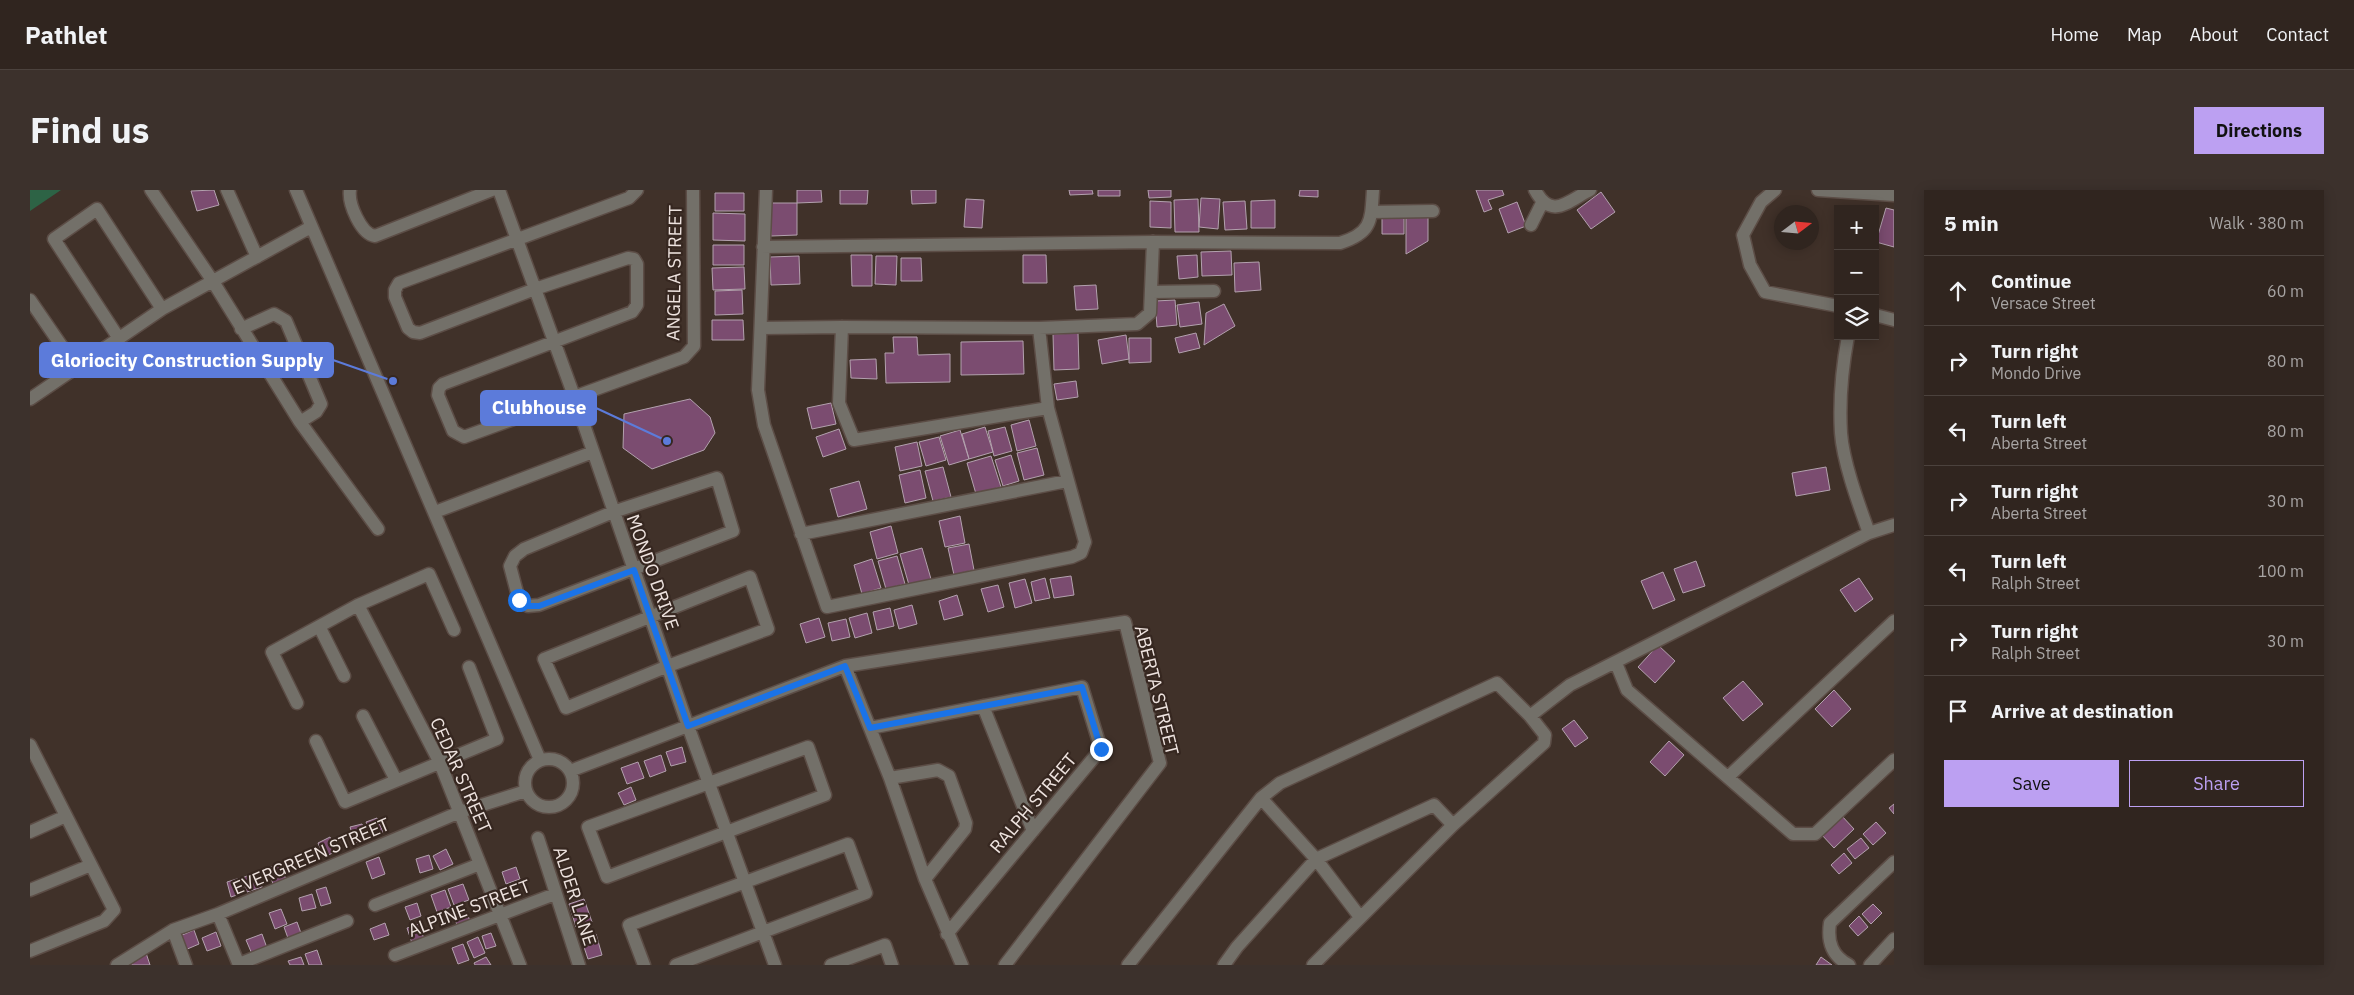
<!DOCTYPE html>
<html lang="en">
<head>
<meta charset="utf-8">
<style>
	:root { --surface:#30251f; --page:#3c312c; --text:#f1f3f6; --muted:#a8a5a4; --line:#4b423d; --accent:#bca0f2 }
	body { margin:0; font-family:"IBM Plex Sans",sans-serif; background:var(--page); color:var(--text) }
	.controls { position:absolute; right:15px; top:15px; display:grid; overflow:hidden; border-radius:0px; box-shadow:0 2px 12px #0003 }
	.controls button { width:45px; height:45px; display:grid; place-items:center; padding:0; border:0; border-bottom:1px solid var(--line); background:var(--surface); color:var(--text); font:25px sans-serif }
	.compass { position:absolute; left:1744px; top:15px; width:45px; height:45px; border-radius:50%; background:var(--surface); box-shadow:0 2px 12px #0003; rotate:74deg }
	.stop { position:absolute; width:15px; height:15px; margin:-11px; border:4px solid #1a73e8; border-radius:50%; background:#fff }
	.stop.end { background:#1a73e8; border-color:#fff; box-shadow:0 1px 5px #0008 }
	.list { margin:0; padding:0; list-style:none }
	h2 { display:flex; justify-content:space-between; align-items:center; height:65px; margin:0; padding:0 20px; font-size:21px }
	h2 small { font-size:16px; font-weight:400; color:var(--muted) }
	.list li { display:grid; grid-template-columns:32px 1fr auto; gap:15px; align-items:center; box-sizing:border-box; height:70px; padding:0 20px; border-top:1px solid var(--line) }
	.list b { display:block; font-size:19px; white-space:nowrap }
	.list p { margin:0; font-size:16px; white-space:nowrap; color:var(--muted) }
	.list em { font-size:16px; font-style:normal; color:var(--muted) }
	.actions { display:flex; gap:10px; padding:15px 20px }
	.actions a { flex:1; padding:11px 0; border:1px solid var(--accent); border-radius:0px; text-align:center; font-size:18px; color:var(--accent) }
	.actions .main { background:var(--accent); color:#111 }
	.icon { flex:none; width:28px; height:28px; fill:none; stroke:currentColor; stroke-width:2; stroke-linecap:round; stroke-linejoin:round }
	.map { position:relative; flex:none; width:1864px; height:775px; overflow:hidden; border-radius:0px }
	header { display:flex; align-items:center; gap:30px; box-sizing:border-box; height:70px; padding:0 25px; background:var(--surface); border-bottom:1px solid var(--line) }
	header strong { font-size:24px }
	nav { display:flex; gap:28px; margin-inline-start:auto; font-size:18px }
	.intro { display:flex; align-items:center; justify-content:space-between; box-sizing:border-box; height:120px; padding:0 30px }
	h1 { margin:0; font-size:35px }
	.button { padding:12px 22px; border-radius:0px; background:var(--accent); color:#111; font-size:18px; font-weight:700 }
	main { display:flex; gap:30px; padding:0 30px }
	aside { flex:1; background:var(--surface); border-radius:0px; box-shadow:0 2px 12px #0003 }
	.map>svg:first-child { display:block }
	.green { fill:#2d6345 }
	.building { fill:#7b4c70; stroke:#b3a1ae }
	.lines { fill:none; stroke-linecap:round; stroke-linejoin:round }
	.minor-casing { stroke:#5c4d46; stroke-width:15 }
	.minor { stroke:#737069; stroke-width:12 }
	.route { stroke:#1a73e8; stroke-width:6 }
	.labels { text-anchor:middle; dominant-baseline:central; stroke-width:4.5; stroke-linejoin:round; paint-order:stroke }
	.street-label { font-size:18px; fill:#eee3df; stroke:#362720 }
	.leader { fill:none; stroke:#5c7bda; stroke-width:2 }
	.callout-dot { fill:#5c7bda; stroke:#362720; stroke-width:2 }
	.callout { fill:#5c7bda; stroke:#5c7bda; stroke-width:2 }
	.callout-label { font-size:19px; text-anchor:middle; font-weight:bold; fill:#fff }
</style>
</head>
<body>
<header>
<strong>Pathlet</strong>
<nav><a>Home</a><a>Map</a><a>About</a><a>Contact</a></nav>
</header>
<div class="intro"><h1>Find us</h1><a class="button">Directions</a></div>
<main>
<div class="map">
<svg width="1864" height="775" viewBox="0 0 1864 775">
	<rect width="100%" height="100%" fill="#403129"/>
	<path class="green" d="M0,0H31L0,21Z"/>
	<path class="building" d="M184,0L189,15L167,21L161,1Z
		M767,0H791L792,12L767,13Z
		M810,0H838L837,14H810Z
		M881,0H906V13L882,14Z
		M1039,0H1062L1063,4L1040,5Z
		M1068,0H1090V6H1068Z
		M1118,0H1141V7L1119,8Z
		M1270,0H1288V7L1269,6Z
		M1446,0H1472L1474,5L1458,10L1462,19L1454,22Z
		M1571,2L1585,22L1561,39L1547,20Z
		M685,3H714V21H685Z
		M1171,8L1190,9L1188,39L1169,37Z
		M936,9L954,10L952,38L934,37Z
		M1168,9L1169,42H1145L1144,10Z
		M1245,10V38H1221V11Z
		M1120,11L1141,12V38L1120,37Z
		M1215,11L1217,39L1195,40L1193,12Z
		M1487,12L1496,36L1478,43L1469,19Z
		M740,13H767V45L741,46Z
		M1856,18L1864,20V57L1846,52Z
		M683,23L715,24V51L683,50Z
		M1352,26H1374V44H1352Z
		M1376,27H1398V51L1376,64Z
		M683,55H714V75H683Z
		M1201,61L1202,85L1172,86L1171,62Z
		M821,65H842V96H822Z
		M993,65H1016L1017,93H993Z
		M1167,65L1168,87L1149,89L1147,66Z
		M769,66L770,94L741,95L740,67Z
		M846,66H867L866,95L845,94Z
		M871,68H891L892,91H871Z
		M1229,72L1231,100L1205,102L1204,73Z
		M714,77L715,99L683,100L682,78Z
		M1066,95L1068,119L1046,120L1044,96Z
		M712,100L713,124L685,125V101Z
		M1145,110L1147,135L1127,137L1125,111Z
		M1169,112L1172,134L1150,137L1147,115Z
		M1194,114L1205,136L1174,155L1176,123Z
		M682,130H713L714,150H682Z
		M1048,143L1049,179L1024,180L1023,144Z
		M1166,143L1170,158L1149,163L1145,148Z
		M1096,145L1099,169L1072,174L1068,150Z
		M863,147H887L888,165L920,164V192L856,193L855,163H864Z
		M1099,148H1121V172L1099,173Z
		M993,151L994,184L931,185V152Z
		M846,169L847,189L821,188L820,170Z
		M1046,191L1048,207L1027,210L1024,194Z
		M660,209L680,227L685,243L674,260L622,279L593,258L594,224Z
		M801,213L806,234L782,239L777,218Z
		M999,230L1006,256L987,261L981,235Z
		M955,237L963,262L939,269L932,244Z
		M975,237L982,261L964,266L958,241Z
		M809,239L816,259L793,267L786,247Z
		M930,240L939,269L919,275L910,246Z
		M909,247L916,270L896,276L889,252Z
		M887,252L892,276L870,281L865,257Z
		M1007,258L1014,285L994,290L987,263Z
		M981,265L989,291L973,296L965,270Z
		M961,266L971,297L946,304L937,273Z
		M913,277L921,307L903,311L895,281Z
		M1796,277L1800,300L1766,306L1762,283Z
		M890,280L896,308L875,313L869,285Z
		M829,291L837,319L808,327L800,299Z
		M930,326L935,353L915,357L909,331Z
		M861,336L868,363L847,369L840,342Z
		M939,354L944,380L924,385L918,358Z
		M892,358L901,389L879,395L870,364Z
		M867,366L875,394L856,399L848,371Z
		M842,369L851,398L832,404L824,375Z
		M1666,371L1675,396L1653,403L1644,379Z
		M1633,382L1645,410L1623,419L1611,391Z
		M1041,386L1044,405L1024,408L1020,389Z
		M1015,388L1020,408L1005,411L1001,392Z
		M1829,388L1843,409L1825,422L1810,400Z
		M995,389L1002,413L985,418L979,393Z
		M968,395L974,417L958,422L951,399Z
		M927,405L933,425L914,430L909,411Z
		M882,415L887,434L869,439L864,420Z
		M860,418L864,436L847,440L843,422Z
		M837,423L842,443L825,448L819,428Z
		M789,428L795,447L776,453L770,434Z
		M816,429L820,447L802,451L798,433Z
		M1628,455L1645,471L1625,493L1608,477Z
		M1713,491L1733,514L1713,531L1693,508Z
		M1804,500L1821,519L1802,537L1785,519Z
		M1544,530L1558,548L1545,557L1532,539Z
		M1639,551L1654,565L1635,586L1620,572Z
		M652,557L656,572L641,576L636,562Z
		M631,565L636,581L620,587L614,571Z
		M608,572L614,588L597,594L591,578Z
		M601,597L606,610L594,615L588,603Z
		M1864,614V624L1859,618Z
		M1811,625L1824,639L1804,658L1791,644Z
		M347,628L353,642L342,647L336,632Z
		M1846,632L1856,643L1843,655L1833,644Z
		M332,634L337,649L325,653L320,637Z
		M300,647L307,661L294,667L288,653Z
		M1831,648L1839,658L1825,669L1817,659Z
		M416,659L423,674L410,680L403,666Z
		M1814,663L1822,673L1809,684L1801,675Z
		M399,665L403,679L390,683L386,669Z
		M349,667L355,684L342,689L336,672Z
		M251,674L256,690L243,694L238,678Z
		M486,677L490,689L476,694L472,682Z
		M227,682L232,697L217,702L212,688Z
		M210,688L215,702L201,707L197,692Z
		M433,694L439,710L424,715L418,699Z
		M296,697L301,713L291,716L286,700Z
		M415,700L421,717L407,722L401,705Z
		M282,704L286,718L272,721L269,708Z
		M554,709L562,732L546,737L539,714Z
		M387,713L391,726L380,730L375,717Z
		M1843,714L1852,723L1841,734L1832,724Z
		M435,718L440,731L427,735L422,722Z
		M251,719L257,734L245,739L239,723Z
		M1829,726L1838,737L1828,746L1819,736Z
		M267,732L272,746L259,751L254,737Z
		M355,733L359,745L344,750L340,739Z
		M389,734L394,749L382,753L377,738Z
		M164,740L169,754L155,760L150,746Z
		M186,742L191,756L177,761L172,748Z
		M461,743L466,756L456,759L452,746Z
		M232,744L237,758L222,764L216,750Z
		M566,744L572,765L558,769L551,748Z
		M448,747L455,763L444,768L437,752Z
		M433,754L439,770L428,774L422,758Z
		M287,760L292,775H279L275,764Z
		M116,763L120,775H102L100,768Z
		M271,767L274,775H260L258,771Z
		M456,767L461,775H445L444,773Z
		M1791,767L1802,775H1786Z"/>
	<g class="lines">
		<defs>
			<path id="minor" d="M121,0L182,90L270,232L348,339
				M197,0L227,67
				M266,0L510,570
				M320,0C318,14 331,44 345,46L462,0
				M469,0L544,206L658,536L745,775
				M607,0L599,8L369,93L365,100V107L378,138L383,142L390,143L505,99L598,68L604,69L607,74V115L602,122L413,194L409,198L408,205L423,241L434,247L654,167L664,156L663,0
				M736,0L728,200L734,235L797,417L1042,367L1051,363L1055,352L1018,218L1009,138
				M1505,0C1521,30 1537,12 1560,0
				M1745,0L1731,12L1713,45L1720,75L1735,102L1808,116
				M1788,0L1864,5
				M1342,22L1403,21
				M1501,35L1512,13
				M733,57L1123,52L1310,53C1342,43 1341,31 1343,0
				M1122,102L1184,101
				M0,110L46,177
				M1845,125L1864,130
				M812,137L809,213L824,250L1018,218
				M731,138L812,137L1009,138L1107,134L1120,123L1123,52
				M211,139L244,124L256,131L291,214L286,222L270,232
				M1818,146C1812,178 1809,210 1811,243C1813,272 1829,315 1839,343
				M88,147L24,49L67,19L132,119
				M0,209L132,119L281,37
				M687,288L703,341L509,415L498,416L489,410L480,376L485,366L494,359L583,322Z
				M405,322L563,262
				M771,344L1037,291
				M720,387L738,439L638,476L536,518L514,469Z
				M328,415L410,573L490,775
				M290,438L314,486
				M1586,473L1597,500L1763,644H1785L1864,570
				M815,476L860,588L895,689L932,775
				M267,513L242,462L328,415L399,384L424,440
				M953,516L1003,641
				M333,526L366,590
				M840,538L1052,497L1071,559L917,744
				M286,551L315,612L467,549L439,477
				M0,555L84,720L74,731L0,761
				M778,557L795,605L577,687L558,637Z
				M495 593a24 24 0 1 1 48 0a24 24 0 1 1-48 0Z
				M540,581L815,476L1095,432L1130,573L975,775
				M1698,587L1864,431
				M860,588L908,580L919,586L936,633L935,639L895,689
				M1231,608L1286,669L1404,615L1423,635
				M0,642L36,626
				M508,648L549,775
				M0,700L61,675
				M345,715L450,674
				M188,724L209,775
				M143,740L156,775
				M365,765L525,704
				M209,774L317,731
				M87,775L143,740L188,724L430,622L496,601
				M614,775L599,735L818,654L836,703L646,775
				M801,775L855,755L862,775
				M1098,775L1231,608L1250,593L1467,493L1500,526L1540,495L1839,343L1864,335
				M1194,775L1207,757L1286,669L1330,727
				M1283,775L1423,635L1514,553L1515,545L1500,526
				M1819,775C1802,766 1797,752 1800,733L1864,672
				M1840,775L1864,749"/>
		</defs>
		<use href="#minor" class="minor-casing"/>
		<use href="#minor" class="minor"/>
	</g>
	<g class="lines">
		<path class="route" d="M489,410L498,416H509L604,380L658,536L815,476L840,538L1052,497L1071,559"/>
	</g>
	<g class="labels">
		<g class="street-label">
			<text transform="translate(644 83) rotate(-89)">ANGELA STREET</text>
			<text transform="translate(623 382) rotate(70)">MONDO DRIVE</text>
			<text transform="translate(1127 500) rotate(76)">ABERTA STREET</text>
			<text transform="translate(431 585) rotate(66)">CEDAR STREET</text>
			<text transform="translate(1003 613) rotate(-50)">RALPH STREET</text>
			<text transform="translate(281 666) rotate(-23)">EVERGREEN STREET</text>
			<text transform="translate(545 706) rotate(72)">ALDER LANE</text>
			<text transform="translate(439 718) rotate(-21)">ALPINE STREET</text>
		</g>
	</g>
	<path class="leader" d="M363 191L303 170M637 251L566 218"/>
	<g class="callout-dot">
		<circle cx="363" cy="191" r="5"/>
		<circle cx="637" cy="251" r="5"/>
	</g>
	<g class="callout">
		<rect x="10" y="153" width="293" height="34" rx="5"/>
		<rect x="451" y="201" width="115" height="34" rx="5"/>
	</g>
	<g class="callout-label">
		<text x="157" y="177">Gloriocity Construction Supply</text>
		<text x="509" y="224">Clubhouse</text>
	</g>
</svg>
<div class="controls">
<button>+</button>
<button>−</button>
<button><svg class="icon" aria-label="layers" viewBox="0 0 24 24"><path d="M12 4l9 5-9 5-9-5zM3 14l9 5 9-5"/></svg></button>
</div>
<svg class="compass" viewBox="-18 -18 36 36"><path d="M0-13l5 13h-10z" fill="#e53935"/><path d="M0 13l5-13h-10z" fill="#a8a5a4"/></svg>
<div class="stop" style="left:489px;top:410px"></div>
<div class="stop end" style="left:1071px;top:559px"></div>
</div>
<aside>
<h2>5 min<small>Walk · 380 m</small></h2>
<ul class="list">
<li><svg class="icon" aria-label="ahead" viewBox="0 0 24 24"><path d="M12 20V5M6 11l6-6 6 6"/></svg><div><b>Continue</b><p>Versace Street</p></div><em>60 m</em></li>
<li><svg class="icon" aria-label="right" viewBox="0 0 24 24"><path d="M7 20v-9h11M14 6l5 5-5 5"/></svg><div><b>Turn right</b><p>Mondo Drive</p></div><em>80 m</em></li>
<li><svg class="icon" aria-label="left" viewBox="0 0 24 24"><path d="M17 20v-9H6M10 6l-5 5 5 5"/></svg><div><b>Turn left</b><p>Aberta Street</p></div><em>80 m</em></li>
<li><svg class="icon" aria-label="right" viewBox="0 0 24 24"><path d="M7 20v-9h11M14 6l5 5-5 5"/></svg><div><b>Turn right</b><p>Aberta Street</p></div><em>30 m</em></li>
<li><svg class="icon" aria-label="left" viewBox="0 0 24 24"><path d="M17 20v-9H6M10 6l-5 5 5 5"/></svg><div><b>Turn left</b><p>Ralph Street</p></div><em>100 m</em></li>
<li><svg class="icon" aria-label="right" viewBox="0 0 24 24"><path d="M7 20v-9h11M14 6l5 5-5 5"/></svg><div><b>Turn right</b><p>Ralph Street</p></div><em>30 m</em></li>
<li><svg class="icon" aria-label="arrive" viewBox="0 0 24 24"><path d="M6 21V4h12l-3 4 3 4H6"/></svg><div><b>Arrive at destination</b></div></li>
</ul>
<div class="actions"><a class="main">Save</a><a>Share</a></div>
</aside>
</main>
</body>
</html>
